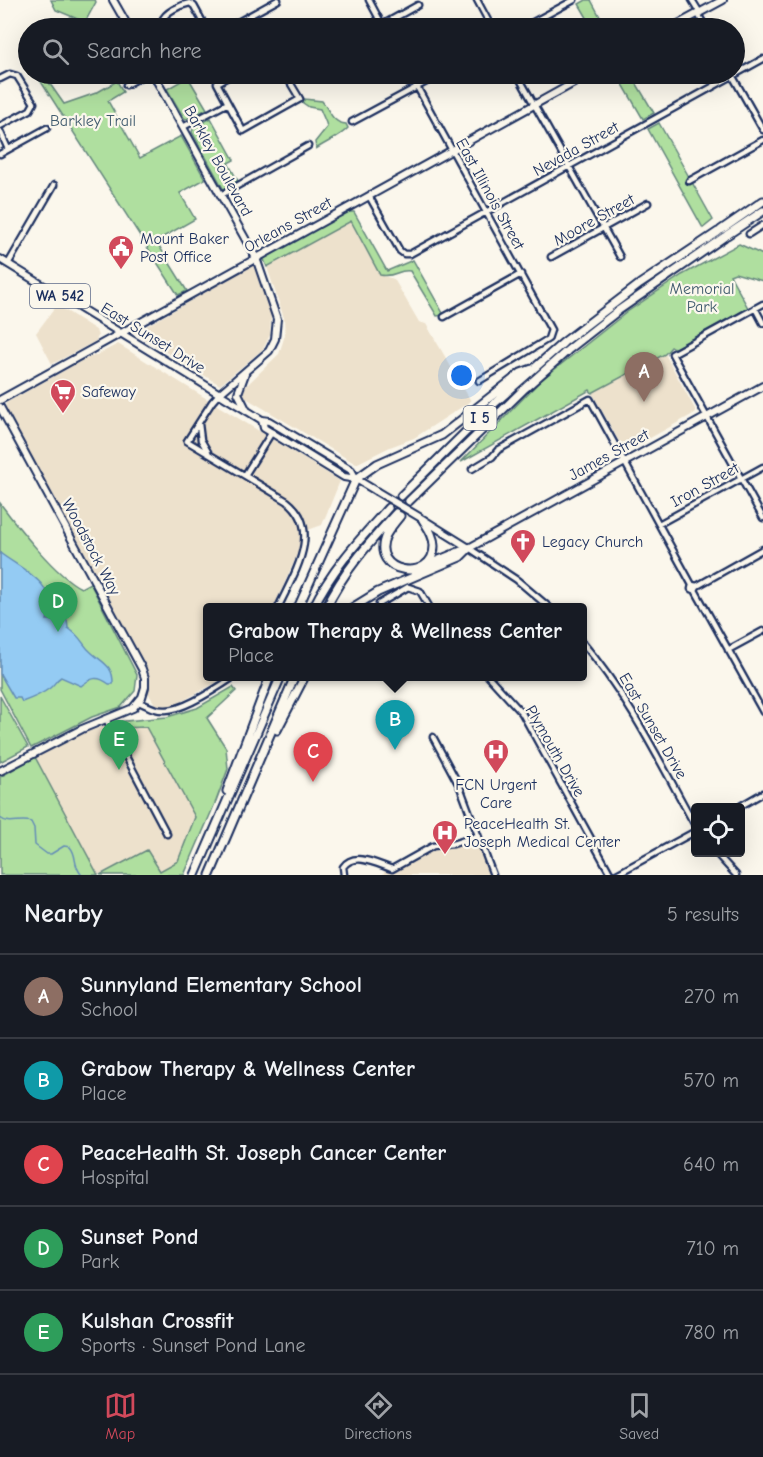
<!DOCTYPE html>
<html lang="en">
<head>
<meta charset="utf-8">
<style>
	:root { --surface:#171b24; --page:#242831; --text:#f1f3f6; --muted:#9ea1a6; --line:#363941; --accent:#d1495b }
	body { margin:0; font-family:"Comic Neue",sans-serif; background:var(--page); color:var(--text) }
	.controls { position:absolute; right:18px; bottom:18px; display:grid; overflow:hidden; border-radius:6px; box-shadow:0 6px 24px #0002 }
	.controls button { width:54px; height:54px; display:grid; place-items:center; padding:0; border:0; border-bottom:2px solid var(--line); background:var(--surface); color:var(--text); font:30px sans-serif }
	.you { position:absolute; left:462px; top:376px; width:21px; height:21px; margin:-15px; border:4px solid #fff; border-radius:50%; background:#1a73e8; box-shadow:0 0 0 9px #1a73e833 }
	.badge { display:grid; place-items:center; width:39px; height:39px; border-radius:50%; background:var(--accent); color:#fff; font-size:20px; font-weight:700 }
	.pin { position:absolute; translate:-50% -50px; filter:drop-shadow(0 2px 3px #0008) }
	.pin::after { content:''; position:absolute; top:32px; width:21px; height:18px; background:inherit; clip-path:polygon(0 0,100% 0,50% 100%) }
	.popup { position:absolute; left:203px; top:603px; width:384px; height:78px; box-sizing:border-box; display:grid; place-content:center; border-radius:6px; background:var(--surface); filter:drop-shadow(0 2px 4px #0005); font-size:20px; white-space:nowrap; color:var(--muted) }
	.popup b { font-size:22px; color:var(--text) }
	.popup::after { content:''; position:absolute; left:50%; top:100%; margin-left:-12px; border:12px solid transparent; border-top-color:var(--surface) }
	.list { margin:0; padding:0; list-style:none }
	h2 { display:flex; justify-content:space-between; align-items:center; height:78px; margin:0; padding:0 24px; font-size:26px }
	h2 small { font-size:20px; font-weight:400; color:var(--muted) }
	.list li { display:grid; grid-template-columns:39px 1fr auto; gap:18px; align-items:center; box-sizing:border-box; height:84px; padding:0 24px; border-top:2px solid var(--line) }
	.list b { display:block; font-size:22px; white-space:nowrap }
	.list p { margin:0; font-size:20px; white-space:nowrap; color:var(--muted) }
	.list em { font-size:20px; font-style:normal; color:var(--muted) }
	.icon { flex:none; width:33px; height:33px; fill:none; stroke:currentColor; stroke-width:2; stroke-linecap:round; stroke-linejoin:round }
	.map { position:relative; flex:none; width:763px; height:875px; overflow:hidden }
	.search { position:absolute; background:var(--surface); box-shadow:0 6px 24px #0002; left:18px; right:18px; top:18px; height:66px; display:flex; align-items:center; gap:15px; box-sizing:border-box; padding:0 21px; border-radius:33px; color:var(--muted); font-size:22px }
	.sheet { height:498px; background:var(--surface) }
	nav { display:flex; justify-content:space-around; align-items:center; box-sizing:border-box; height:84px; border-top:2px solid var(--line); background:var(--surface); font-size:16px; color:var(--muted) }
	nav a { display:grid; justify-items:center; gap:3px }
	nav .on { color:var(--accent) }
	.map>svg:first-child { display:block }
	.built { fill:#ede1cc }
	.green { fill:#afdf9f; stroke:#65877e; stroke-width:1.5 }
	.water { fill:#94cbf3; stroke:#648db7; stroke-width:1.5 }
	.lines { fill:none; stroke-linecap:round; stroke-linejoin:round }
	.stream { stroke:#648db7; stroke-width:1.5 }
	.minor-casing { stroke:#1b2f5e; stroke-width:9 }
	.major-casing { stroke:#1b2f5e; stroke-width:10 }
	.highway-casing { stroke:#1b2f5e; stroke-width:11 }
	.minor { stroke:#fbf7ec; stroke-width:4.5 }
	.major { stroke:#fbf7ec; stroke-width:6 }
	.highway { stroke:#fbf7ec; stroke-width:7 }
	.major-bridge-casing { stroke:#1b2f5e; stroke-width:10; stroke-linecap:butt }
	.major-bridge { stroke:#fbf7ec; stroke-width:6 }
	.labels { text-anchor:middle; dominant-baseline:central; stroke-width:4.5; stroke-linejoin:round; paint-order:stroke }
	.shield { fill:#fbf7ec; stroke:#5e6b89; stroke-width:1.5 }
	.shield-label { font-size:15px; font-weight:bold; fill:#1b2f5e }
	.park-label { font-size:16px; fill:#405b6e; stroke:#fbf7ec }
	.street-label { font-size:16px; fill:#1b2f5e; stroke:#fbf7ec }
	.poi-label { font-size:16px; fill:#1b2f5e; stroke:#fbf7ec; text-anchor:start }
</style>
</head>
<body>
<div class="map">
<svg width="763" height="875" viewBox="0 0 763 875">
	<rect width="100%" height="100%" fill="#fbf7ec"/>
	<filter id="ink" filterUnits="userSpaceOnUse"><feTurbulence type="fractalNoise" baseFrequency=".0167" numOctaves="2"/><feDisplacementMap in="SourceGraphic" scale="12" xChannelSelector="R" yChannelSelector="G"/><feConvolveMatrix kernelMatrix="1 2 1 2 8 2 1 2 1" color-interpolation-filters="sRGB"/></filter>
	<g filter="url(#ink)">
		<path class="built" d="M351,221L380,275L394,279L419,322L426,324L471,401L414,438L390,447L356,464L246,398L243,392L246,386L279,354L285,335L284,318L267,267Z
			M253,265L271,314L270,335L263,349L220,385L144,339L141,333L143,328Z
			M57,305L96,330L98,336L96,341L52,364L36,333Z
			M118,344L340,481L322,525L308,530L274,607L207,608V676L226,677L177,704L165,707L155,704L148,693L150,678L148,671L5,409L6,403L83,360L99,354Z
			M665,354L696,411L695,413L625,452L592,393Z
			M116,722L120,728L146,727L195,816L178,861L160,871L146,851L98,875L35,757L78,735Z
			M473,834L489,875H383L385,870L432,843L453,841Z"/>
		<path class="green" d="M51,0H95L96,2L85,22L56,10Z
			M586,0H591L606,28H593L579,4Z
			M36,74H43L64,104L96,93L117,81L123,92L108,101L140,158L181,136L205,179L180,193L195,219L156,241L187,291L178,295Z
			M617,74H631L654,113L643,119Z
			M188,77L207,109L187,119L184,118L167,89Z
			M304,99L322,101C330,111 332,123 346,124L348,128C341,136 326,142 316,149L315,142L327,127L326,123L320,109L309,107L303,103Z
			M211,118L234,160L228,163L238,181L224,190L192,132L194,127Z
			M659,123L713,220L703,228L648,129Z
			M346,212H354L387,271L413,260L444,315L437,316L410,271C398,269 395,278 380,275L351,221L267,267L263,257Z
			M739,244L763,255V281L735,273L730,275L748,308L675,348L671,347L665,354L592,393L590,390L461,462L540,381L627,312L682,275Z
			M0,503C17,526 56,576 81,588L90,583L137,675L135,691L121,707L92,717L31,748L0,689Z
			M233,687L236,691L207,718L226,748L228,769L216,801L184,875H100L147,850L160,871L178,861L195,817L146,727L119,728L116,722L167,717L197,708Z
			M0,696L28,747L0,762Z
			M35,757L98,875H0V777Z"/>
		<path class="water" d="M0,553C25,572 59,583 47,620H54L59,615L67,620L68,628C83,638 81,644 92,653C102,662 114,666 113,684H109C97,675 91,678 81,686L61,677C56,680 55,684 50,688C41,695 33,698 22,702L20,698H14L0,674Z"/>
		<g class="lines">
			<path class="stream" d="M0,818C10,826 20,818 31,822L34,828L35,845L47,854H51L64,846L70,847C78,856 72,865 82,875"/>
			<defs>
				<path id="minor" d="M369,0L384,28
					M477,0L492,28
					M692,0L700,13
					M698,14L706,28
					M382,25L418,5
					M165,28L162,21C165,12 180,5 190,3L194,6L206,28
					M227,28L278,0
					M522,28L574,0
					M233,74L217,83L243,131L300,99L285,74
					M410,74L551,330L548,339L479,381
					M517,74L620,257
					M732,75L763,130
					M0,79L10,74L17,76L34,103L30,110L0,126
					M126,85L146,74
					M352,122L441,74
					M183,127L228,103
					M0,131L8,149
					M0,154L47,128
					M689,181L763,140
					M221,195L308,146
					M369,196L400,251L404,254H410L763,59
					M749,234L763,225
					M551,257L648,203
					M8,264L54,185
					M763,304L672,354L763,518
					M755,308L763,323
					M444,317L521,274
					M219,394L212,402L187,441L287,501C324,530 293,575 278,608
					M199,424L201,440L208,452
					M472,469L492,457L498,450L590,399L692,585L697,586L695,590
					M245,475L272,432
					M659,524L763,467
					M469,548L517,580L550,608
					M692,585L691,589L695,590L763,712
					M697,586L763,549
					M379,604L408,587L420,591L430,608
					M582,642C629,697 661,764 696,827
					M728,650L763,631
					M488,676L522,713L611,875
					M139,702C148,706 156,711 166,710C185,710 219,687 235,676
					M106,719L167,834
					M433,737L460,787L493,875
					M737,808L763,793
					M715,852L736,875
					M344,875L343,867C354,851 377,864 392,869L433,846L453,844L477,836
					M615,875L696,831"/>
				<path id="major" d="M113,0L129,28
					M671,28L723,0
					M153,74L256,258L277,319L275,339L269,351L219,394
					M0,259L262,420L269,421L351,470L356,479L376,491
					M245,374L238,393L247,411
					M0,400L590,74
					M0,407L142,669L145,678V687L142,697L133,708L82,729L0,771
					M262,420L264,428L344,477L356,479
					M424,520L469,548L763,386"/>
				<path id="highway" d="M721,230L763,201
					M727,235L763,211
					M564,342L640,284L718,232
					M568,350L619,310L724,237
					M401,496L496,402L563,343
					M409,501L525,388L567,351
					M400,516C395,522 390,528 386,535C368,574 434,584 434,546C434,536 428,528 423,520
					M427,565L466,549
					M298,608L356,479L377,464L442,435L521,373L532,369
					M313,608C331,570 360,539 388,508
					M326,608C342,573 370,542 396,513
					M352,608L378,592L460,557L469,548
					M277,730L305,676
					M227,791L270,676
					M195,875L281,676
					M210,875L295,676"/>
			</defs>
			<use href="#minor" class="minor-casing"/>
			<use href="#major" class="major-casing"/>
			<use href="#highway" class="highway-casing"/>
			<use href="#minor" class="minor"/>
			<use href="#major" class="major"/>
			<use href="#highway" class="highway"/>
			<defs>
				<path id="major-bridge" d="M376,491L421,518"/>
			</defs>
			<use href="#major-bridge" class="major-bridge-casing"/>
			<use href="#major-bridge" class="major-bridge"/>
		</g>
	</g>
	<defs>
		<symbol id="civic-pin" viewBox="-11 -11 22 30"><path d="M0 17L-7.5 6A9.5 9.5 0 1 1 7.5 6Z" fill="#d1495b" stroke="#fbf7ec"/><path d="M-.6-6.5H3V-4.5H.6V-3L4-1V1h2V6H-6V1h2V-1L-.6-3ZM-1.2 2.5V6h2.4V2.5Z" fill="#fff"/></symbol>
		<symbol id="supermarket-pin" viewBox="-11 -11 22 30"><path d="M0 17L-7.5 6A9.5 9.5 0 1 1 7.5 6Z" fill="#d1495b" stroke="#fbf7ec"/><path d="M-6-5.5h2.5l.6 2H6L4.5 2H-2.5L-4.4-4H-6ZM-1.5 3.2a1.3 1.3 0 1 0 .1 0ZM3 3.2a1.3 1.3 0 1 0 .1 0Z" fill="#fff"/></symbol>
		<symbol id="church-pin" viewBox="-11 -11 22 30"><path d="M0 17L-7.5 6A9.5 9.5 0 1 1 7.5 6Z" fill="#d1495b" stroke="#fbf7ec"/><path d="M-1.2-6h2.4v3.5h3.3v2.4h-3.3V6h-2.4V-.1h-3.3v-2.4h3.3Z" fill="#fff"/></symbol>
		<symbol id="hospital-pin" viewBox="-11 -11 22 30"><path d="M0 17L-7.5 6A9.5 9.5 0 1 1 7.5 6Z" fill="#d1495b" stroke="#fbf7ec"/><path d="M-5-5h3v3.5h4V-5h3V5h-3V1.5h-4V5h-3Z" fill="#fff"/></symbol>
	</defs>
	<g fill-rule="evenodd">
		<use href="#civic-pin" x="106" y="233" width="30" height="40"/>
		<use href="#supermarket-pin" x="48" y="377" width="30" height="40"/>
		<use href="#church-pin" x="508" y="527" width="30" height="40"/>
		<use href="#hospital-pin" x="481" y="737" width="30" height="40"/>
		<use href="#hospital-pin" x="430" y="818" width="30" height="40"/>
	</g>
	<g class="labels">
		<g class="shield">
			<rect x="30" y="284" width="60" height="24" rx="4.5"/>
			<rect x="463.5" y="406" width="33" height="24" rx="4.5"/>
		</g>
		<g class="shield-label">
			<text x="60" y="296">WA 542</text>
			<text x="480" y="418">I 5</text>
		</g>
		<g class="park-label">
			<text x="93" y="121">Barkley Trail</text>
			<text x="702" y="289">Memorial<tspan x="702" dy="18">Park</tspan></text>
		</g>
		<g class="street-label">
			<text transform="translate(576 149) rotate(-29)">Nevada Street</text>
			<text transform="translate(218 161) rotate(61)">Barkley Boulevard</text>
			<text transform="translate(490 194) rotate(61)">East Illinois Street</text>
			<text transform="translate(594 220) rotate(-29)">Moore Street</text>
			<text transform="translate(288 225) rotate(-29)">Orleans Street</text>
			<text transform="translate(153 338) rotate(32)">East Sunset Drive</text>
			<text transform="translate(609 455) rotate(-29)">James Street</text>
			<text transform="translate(705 485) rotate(-29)">Iron Street</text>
			<text transform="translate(91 547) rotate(62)">Woodstock Way</text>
			<text transform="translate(653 726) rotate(60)">East Sunset Drive</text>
			<text transform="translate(555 751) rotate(60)">Plymouth Drive</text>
		</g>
		<g class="poi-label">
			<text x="140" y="239">Mount Baker<tspan x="140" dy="18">Post Office</tspan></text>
			<text x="82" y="392">Safeway</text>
			<text x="542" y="542">Legacy Church</text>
			<text x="496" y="785" text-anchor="middle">FCN Urgent<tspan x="496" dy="18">Care</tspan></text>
			<text x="464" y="824">PeaceHealth St.<tspan x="464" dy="18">Joseph Medical Center</tspan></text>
		</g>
	</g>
</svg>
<div class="controls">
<button><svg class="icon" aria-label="locate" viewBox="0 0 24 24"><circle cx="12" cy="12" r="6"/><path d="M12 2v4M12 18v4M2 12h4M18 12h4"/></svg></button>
</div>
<div class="you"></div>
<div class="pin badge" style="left:644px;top:402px;background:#8d6e63">A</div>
<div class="pin badge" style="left:395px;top:750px;background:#0f9aa8">B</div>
<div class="popup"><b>Grabow Therapy &amp; Wellness Center</b>Place</div>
<div class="pin badge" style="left:313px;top:782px;background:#e0444e">C</div>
<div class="pin badge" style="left:58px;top:632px;background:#2e9e5b">D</div>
<div class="pin badge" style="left:119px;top:770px;background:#2e9e5b">E</div>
<div class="search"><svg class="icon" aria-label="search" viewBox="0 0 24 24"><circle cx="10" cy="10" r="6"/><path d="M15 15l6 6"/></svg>Search here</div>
</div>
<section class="sheet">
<h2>Nearby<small>5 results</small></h2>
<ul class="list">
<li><span class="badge" style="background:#8d6e63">A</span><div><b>Sunnyland Elementary School</b><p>School</p></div><em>270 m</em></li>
<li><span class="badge" style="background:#0f9aa8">B</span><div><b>Grabow Therapy &amp; Wellness Center</b><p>Place</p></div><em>570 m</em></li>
<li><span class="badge" style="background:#e0444e">C</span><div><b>PeaceHealth St. Joseph Cancer Center</b><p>Hospital</p></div><em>640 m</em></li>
<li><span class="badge" style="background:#2e9e5b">D</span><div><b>Sunset Pond</b><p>Park</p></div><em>710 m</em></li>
<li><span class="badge" style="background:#2e9e5b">E</span><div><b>Kulshan Crossfit</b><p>Sports · Sunset Pond Lane</p></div><em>780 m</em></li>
</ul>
</section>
<nav>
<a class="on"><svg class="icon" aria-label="map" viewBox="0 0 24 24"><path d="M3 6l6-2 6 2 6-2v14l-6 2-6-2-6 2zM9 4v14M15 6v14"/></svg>Map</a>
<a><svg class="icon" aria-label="directions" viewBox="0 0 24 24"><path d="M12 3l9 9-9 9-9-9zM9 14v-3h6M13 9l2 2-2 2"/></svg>Directions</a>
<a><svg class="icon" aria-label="saved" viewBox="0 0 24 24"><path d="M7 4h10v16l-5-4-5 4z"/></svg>Saved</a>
</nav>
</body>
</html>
